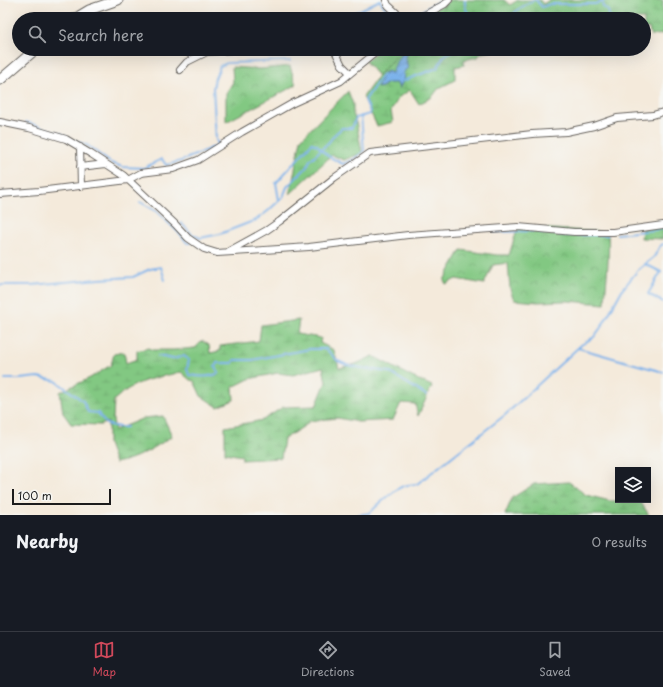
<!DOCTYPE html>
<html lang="en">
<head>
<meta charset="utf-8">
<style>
	:root { --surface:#171b24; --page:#20242c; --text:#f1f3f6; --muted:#9ea1a6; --line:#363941; --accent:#d1495b }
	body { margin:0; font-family:"Playpen Sans",sans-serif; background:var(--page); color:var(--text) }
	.controls { position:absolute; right:12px; bottom:12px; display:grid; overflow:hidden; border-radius:0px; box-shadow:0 4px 16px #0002 }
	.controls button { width:36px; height:36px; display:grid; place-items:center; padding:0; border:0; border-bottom:1px solid var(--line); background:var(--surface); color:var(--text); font:20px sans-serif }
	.scale { position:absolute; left:12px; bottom:10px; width:99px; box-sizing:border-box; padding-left:4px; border:2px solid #1c1c1c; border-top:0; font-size:11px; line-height:14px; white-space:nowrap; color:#1c1c1c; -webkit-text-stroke:3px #f6f6f2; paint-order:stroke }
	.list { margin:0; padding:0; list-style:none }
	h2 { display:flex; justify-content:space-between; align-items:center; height:52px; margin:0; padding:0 16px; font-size:17px }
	h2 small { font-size:13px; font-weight:400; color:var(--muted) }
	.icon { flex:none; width:22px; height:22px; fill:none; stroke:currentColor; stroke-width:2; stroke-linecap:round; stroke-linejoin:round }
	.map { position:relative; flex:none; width:663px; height:515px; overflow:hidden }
	.search { position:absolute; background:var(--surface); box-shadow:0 4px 16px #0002; left:12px; right:12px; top:12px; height:44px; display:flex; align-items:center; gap:10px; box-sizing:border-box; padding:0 14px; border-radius:22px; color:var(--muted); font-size:15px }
	.sheet { height:116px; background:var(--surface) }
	nav { display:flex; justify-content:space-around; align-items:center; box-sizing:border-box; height:56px; border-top:1px solid var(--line); background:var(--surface); font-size:11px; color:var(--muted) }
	nav a { display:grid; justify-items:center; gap:2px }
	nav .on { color:var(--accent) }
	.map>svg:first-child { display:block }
	.grass { fill:url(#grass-tufts); stroke:#4f724f }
	.wetland { fill:url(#wetland-marsh); stroke:#4f724f }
	.park { fill:url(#park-crowns); stroke:#4f724f }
	.water { fill:url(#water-waves); stroke:#4c6784 }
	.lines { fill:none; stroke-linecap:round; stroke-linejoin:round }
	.stream { stroke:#7cb2eb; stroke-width:2 }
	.street-casing { stroke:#68645f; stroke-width:8 }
	.secondary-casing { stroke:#68645f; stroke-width:11 }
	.street { stroke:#fff; stroke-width:6 }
	.secondary { stroke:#fff; stroke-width:9 }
</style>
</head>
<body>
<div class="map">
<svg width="663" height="515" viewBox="0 0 663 515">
	<defs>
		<pattern id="grass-tufts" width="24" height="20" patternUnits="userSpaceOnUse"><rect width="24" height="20" fill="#82c882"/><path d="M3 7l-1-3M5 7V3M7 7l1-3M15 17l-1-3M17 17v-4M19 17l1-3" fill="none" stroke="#70ab70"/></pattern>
		<pattern id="wetland-marsh" width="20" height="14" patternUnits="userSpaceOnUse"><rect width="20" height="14" fill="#82c882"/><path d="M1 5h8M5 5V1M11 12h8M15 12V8" fill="none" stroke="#70ab70"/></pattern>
		<pattern id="park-crowns" width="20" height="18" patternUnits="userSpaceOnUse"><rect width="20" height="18" fill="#82c882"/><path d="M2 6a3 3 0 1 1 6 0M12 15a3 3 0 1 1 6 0" fill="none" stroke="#70ab70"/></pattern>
		<pattern id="water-waves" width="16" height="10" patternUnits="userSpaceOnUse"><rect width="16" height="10" fill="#7cb2eb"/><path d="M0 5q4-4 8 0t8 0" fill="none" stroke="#6b98c9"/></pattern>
	</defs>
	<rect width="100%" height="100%" fill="#f6f6f2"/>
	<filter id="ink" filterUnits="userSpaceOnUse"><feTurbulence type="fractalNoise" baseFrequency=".025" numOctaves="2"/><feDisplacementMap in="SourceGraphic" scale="8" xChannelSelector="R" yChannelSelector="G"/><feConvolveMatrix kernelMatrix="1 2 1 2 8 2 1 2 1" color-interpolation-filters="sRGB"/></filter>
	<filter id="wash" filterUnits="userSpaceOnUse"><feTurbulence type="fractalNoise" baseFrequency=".012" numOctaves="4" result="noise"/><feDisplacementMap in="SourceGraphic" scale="16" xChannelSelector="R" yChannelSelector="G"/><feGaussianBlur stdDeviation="0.9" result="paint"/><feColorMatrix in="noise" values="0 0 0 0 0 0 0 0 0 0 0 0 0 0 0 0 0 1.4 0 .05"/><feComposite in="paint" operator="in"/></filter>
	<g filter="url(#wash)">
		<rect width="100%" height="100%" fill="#f4eadb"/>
		<path class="grass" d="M445,4L439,19H417Z
			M380,49H409L395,57L378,76L365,61Z
			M663,225V239L641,238L642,229Z"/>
		<path class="wetland" d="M449,0H504L510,5L518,0H540L543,4L549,0H663V34L651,36L649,28L644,29V19H566V18L550,17V19H439L445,4Z
			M409,49H423L425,51L428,49H494V51L481,53L478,57L464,60V65L455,67V80L439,88L432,97L419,104L410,90L399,97L391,111L393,122L377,126L363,97L378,76L395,57Z
			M299,320L297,334L321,338L320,343L334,350L339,368L356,364L373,356L412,377L432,386L418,416L415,404L401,403L393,420L358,422L338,418L309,421L306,425L284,439L281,458L242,460V456L225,453V427L263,420L283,407L316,406L326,382L323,367L293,375L278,373L249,379L233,387L234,400L218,407L201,396L194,381L190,380L181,372C153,379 137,379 114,400L113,420L115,430L144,418L163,416L172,436C155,448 135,460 115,463L108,444V422L101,425L71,424L63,413L60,392L90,378L111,365L114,354L124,352L126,363L137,359V351L148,348L153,350H173L195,348L202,341L209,345L210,353L220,351V346L259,341L261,325Z
			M569,482L586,495L610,501H640L649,515H505L512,498L534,484Z"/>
		<path class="park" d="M290,66L296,85L226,122V93L233,82L232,67L260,69Z
			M348,91L353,104V113L357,126L362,153L344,160L332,155L290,194L301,139Z
			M518,227L608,232C610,256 606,280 605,304L567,301L538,302L514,300L510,289L508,263L493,265L484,284L456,279L446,284L444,280L461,250L497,255H509Z"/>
		<path class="water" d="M410,50H413L405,56L408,68L403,72C405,79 402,83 399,89L397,83H388L382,87L377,88L383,74L388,71L392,73C398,59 396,57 410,50Z"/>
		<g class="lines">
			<path class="stream" d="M465,0C464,10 468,15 477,19
				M536,0L542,7L550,4H595L606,0
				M380,1L387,10L395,19
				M602,2L603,7L608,10L610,19
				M354,13L380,0
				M406,19C418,16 427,5 439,2
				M496,19L513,15L517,10L534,0
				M621,49L623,53L630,56
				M403,81L437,68L444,56L452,51L460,49
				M26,122L62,134L66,136
				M75,141L87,145L111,163L123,167L144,168L162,159L166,165L181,161L216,146L218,143L216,140L213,88L215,78L220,66L227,63L290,61
				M279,200L276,183L312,143L317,145L328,156L343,164L353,160L364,151L361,116
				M140,202L156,211L180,234L187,243H191
				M181,223L192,234L200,238L220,234L256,220L268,211L283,197L287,187L306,168L310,160L329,142L335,134L342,128H352L356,118L370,114V112L365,100L383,74
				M494,232L533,231
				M539,232L567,235H608
				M617,234L663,229
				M645,264L661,272L648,294L663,302
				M0,285H32L99,279L133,277L150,269L161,267L165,280
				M578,348L663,372
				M158,356L173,359L184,356L189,360L187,369L189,375C199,377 209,378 219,373L215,367L217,363H233L234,360H252L310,349H326L338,361L347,365L367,369L389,372L426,395
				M5,379H20L38,377L56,381L83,401L88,412L98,413L106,424L119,427H127
				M357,515L370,513C375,507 380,503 386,498C399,488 400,485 417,484L505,415L581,345L594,337L602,326L622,290L638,270L654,257L660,246L663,244"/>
		</g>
	</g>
	<g filter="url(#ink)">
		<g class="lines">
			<defs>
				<path id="street" d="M386,0L388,5L403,19
					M417,19L445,4L449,0
					M334,49L342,65L350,73
					M180,70L187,62L207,52L244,49H277
					M0,122L29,128L66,139L91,154L123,175L175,224L188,238L204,249L217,253L309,247L408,235L518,227L574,232H613L663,225
					M80,147L81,186
					M80,167L106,164
					M0,194L39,191L128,180L141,173L173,169L198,160L242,132L293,103L341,81L380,49
					M229,251L267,230L280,221L334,178L370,153L532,134L566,132L594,126L617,118L653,115L663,112"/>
				<path id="secondary" d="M74,19L89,10L118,0
					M0,80L36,49"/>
			</defs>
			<use href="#street" class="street-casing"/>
			<use href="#secondary" class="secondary-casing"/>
			<use href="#street" class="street"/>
			<use href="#secondary" class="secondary"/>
		</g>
	</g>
</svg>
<div class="controls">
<button><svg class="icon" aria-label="layers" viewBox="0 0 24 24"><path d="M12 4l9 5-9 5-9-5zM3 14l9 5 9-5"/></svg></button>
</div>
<div class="scale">100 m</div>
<div class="search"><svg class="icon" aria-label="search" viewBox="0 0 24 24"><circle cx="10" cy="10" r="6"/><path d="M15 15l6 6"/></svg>Search here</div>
</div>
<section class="sheet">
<h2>Nearby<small>0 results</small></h2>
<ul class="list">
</ul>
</section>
<nav>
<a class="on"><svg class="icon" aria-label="map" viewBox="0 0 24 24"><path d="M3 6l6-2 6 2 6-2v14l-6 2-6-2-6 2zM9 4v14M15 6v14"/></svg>Map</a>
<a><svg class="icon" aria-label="directions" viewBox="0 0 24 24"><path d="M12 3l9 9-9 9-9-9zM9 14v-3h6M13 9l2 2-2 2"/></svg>Directions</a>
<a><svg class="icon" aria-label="saved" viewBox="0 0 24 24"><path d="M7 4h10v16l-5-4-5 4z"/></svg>Saved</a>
</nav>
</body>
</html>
